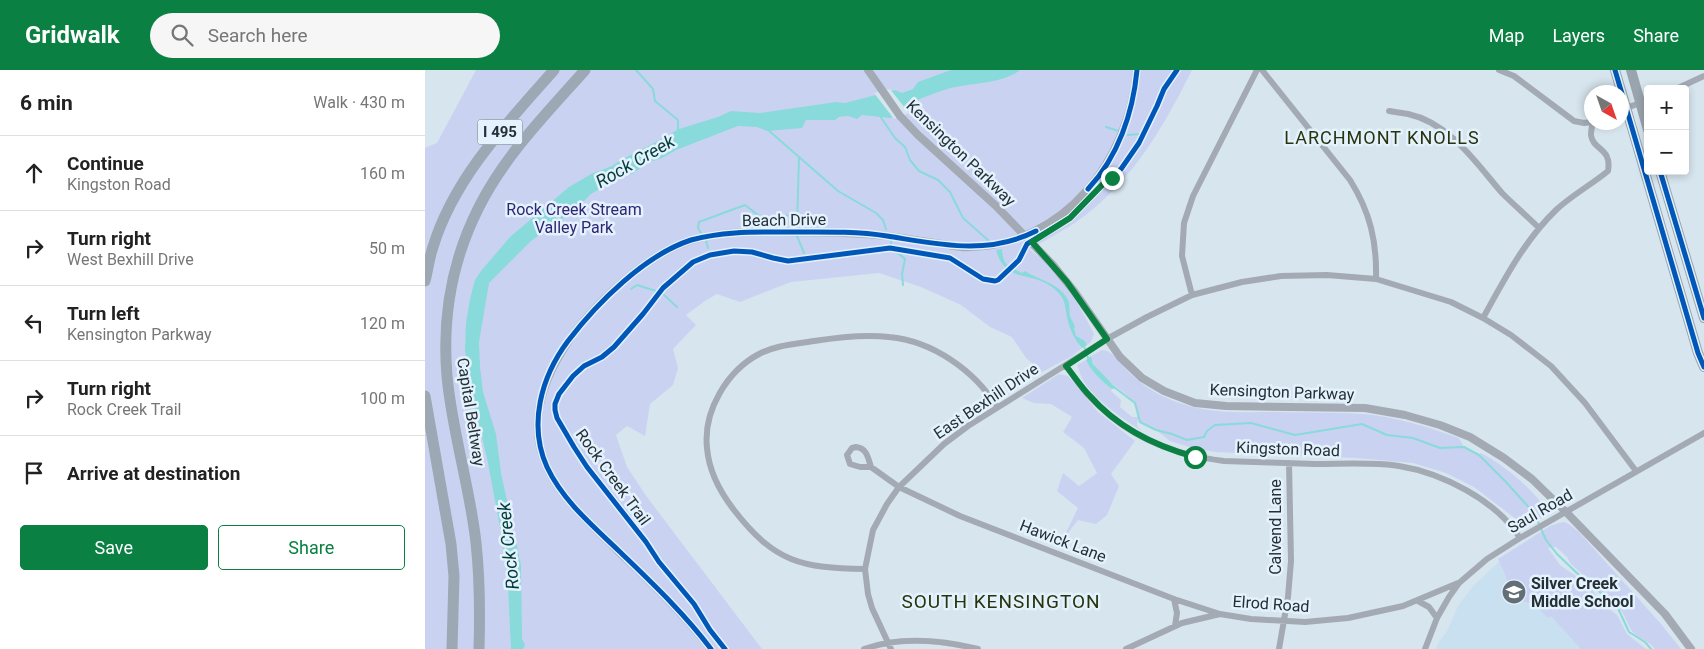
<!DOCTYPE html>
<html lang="en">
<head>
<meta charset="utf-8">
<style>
	:root { --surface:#fff; --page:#f6f6f6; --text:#222; --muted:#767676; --line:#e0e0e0; --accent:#0b8043 }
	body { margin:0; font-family:Roboto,sans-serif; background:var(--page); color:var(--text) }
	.controls { position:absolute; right:15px; top:15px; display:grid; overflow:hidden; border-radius:5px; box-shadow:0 2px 8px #0003 }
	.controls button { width:45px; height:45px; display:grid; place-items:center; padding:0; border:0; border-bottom:1px solid var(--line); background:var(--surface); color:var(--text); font:25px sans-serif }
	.compass { position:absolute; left:1159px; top:15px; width:45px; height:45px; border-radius:50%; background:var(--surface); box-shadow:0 2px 8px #0003; rotate:140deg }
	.stop { position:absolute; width:15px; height:15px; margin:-11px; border:4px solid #0b8043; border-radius:50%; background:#fff }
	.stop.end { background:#0b8043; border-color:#fff; box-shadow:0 1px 5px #0008 }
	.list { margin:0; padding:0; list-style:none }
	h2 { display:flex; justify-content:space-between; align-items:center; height:65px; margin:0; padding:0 20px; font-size:21px }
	h2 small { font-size:16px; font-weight:400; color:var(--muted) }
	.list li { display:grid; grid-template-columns:32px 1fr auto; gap:15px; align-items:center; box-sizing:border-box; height:75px; padding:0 20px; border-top:1px solid var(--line) }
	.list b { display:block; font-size:19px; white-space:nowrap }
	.list p { margin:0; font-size:16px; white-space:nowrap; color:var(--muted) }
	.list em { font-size:16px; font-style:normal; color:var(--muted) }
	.actions { display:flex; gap:10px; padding:15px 20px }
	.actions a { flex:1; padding:11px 0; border:1px solid var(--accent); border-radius:5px; text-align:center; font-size:18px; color:var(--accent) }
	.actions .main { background:var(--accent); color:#fff }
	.icon { flex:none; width:28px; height:28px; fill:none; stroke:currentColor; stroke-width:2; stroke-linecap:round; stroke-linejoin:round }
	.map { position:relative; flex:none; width:1279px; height:579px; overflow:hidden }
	header { display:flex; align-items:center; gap:30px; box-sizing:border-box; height:70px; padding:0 25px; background:var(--accent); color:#fff }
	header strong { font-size:24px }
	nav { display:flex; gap:28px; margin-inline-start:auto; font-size:18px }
	.search { width:350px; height:45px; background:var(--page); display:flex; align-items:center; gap:12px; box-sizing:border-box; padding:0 18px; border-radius:28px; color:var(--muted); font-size:19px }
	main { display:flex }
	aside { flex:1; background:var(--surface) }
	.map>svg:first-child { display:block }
	.built { fill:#c8e0ef }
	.green { fill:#cad2f2 }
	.water { fill:#89dada }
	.pier { fill:#d7e5ee }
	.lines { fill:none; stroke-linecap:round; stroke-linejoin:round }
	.stream { stroke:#89dada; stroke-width:2 }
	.minor { stroke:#a3aab3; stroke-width:6 }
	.tertiary { stroke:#a3aab3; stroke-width:8 }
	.primary { stroke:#9aa4ae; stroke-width:10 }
	.motorway { stroke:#9ca8b3; stroke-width:11 }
	.cycleway-casing { stroke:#e3f2fc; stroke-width:8 }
	.cycleway { stroke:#0057b8; stroke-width:5 }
	.route { stroke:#0b8043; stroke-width:6 }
	.labels { text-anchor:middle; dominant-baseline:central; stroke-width:5; stroke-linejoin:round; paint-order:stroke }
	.shield { fill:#e3f2fc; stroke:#5e6a71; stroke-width:1 }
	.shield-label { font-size:15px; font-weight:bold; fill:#252f35 }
	.street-label { font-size:16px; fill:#252f35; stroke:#e3f2fc }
	.park-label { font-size:16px; fill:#302475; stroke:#e3f2fc }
	.poi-label { font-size:16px; font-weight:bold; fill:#252f35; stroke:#e3f2fc; text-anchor:start }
	.neighbourhood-label { font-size:18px; letter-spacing:1px; fill:#29340e; stroke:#e3f2fc }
	.water-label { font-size:18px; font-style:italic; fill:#053c3a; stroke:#e3f2fc }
	.quarter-label { font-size:19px; letter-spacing:1px; fill:#29340e; stroke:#e3f2fc }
</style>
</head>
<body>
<header>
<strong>Gridwalk</strong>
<div class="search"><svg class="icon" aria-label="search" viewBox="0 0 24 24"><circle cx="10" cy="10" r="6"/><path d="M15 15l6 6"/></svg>Search here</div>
<nav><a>Map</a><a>Layers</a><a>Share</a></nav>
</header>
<main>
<aside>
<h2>6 min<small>Walk · 430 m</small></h2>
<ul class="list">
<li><svg class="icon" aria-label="ahead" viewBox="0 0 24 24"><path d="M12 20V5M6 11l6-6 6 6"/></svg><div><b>Continue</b><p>Kingston Road</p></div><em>160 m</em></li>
<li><svg class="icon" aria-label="right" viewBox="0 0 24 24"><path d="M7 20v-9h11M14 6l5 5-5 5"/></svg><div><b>Turn right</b><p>West Bexhill Drive</p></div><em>50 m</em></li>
<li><svg class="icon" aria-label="left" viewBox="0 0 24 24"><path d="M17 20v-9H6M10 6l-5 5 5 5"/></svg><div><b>Turn left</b><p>Kensington Parkway</p></div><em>120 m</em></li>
<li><svg class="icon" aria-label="right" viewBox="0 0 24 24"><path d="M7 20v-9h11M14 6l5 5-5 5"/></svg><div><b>Turn right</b><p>Rock Creek Trail</p></div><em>100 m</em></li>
<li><svg class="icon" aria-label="arrive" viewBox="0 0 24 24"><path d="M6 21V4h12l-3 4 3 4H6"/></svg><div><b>Arrive at destination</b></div></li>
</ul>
<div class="actions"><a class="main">Save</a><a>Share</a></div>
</aside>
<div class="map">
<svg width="1279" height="579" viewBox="0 0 1279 579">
	<rect width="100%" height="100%" fill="#d7e5ee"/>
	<path class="built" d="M1099,474L1178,579H1011L1014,572L1022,561L1033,536L1048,516L1074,492Z"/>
	<path class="green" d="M51,0H767C738,58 706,114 651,152C637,162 620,170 605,179C613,188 622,192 629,200C645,219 658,242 669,264L666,272L662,275L660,271L654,275L657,278L647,286L617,302L601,288L587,267L565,257L536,235L496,217L454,203L366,212L315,232L292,224L280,231L261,245L271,255L248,279L253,298L248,315L225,334L220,366L202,356L191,365L202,397L222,427L337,579H0V78L12,73Z
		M677,280C689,280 699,299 708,306C724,321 743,330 764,336C792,344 823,342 851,342C880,343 910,342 939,344C971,347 1003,357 1034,368L1039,377L1054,385L1056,383C1079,395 1111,421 1123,443L1104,456L1091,449L1049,417L1021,403L988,393L931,388L790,382L768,378L745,371L731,360L715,352L713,348L712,356L717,361C699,350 664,326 656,306C655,303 654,299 652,295L661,290C665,300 678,313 687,319L686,321L696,330L695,337L707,347H713C712,342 712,336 709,332C696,317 670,307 666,286Z
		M634,304L643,306L673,342L710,371L686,404L694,416L682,445L671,454L653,450L638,469L653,438L632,421L638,403L654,416L672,403L659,378L638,362L647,347L626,334L609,333L597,328Z
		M1138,452L1142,453L1154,462L1236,554L1256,579H1230C1224,570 1213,569 1207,561C1203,556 1200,545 1195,539L1145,493L1142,487L1131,477L1123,478L1135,495L1166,517L1173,530L1192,545L1202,564L1221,579H1156L1126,546L1123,548L1110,535L1092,529L1085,524L1080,504L1073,489L1125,456Z"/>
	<path class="water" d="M526,0H595C578,14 543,13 522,19C509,23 497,28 485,33L483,41L465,48L437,45L432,49L423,46L414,47L410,50H381L377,58L342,61L332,57L313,56L251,80L237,88L222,93L207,104L198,105L166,124L151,139L106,171L64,213L54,272L55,297L58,322L71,364L76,403L96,495L97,569L100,575L98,579H86L83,516L76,462L62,388L46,321L40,280L41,253L45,229L50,210L56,201L85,167L144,117L166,104L187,96L196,90L231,72L254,59L293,47L306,41L335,43L411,32L420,33L470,20L477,23L488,19L493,12Z
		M577,179C578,196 583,196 597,203L600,201C613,210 635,213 643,230C645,234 644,241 645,246C646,249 649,253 650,257L649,258L651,266L660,271L662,275L657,278C650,270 645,260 643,251C639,234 642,229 627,217C606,201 580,213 571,180Z
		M666,286L668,294L691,318L687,319C678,313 665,300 661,290Z"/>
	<path class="pier" d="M465,19L484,43L469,49L449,23Z"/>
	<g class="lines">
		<path class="stream" d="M211,0L228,19L230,31L253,50V60
			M455,46L470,68L480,77L485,90L494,101L513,110L525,122L538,148L564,171
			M681,57L694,61
			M342,59L413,121L451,143L458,150L461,159
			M703,65L715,64
			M372,156L374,88
			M276,163L273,158L274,152L320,135L338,149L372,144
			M372,166L379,183
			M281,171L283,178
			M466,172L467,177
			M469,180L480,189L477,204L478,215
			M206,219L212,215L231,221
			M237,223L252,237
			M659,276L664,291
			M689,317L710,333L715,352L731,360L747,364L762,370L779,367L782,361L790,355L826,353L870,365L937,354L962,365L988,368L1015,378L1039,377L1054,385L1081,412L1109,443L1121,470L1132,484L1154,505L1192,536L1204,562L1220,572L1226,579"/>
		<path class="minor" d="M837,0L925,110C945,142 952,171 951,209
			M1074,0L1089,6L1149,51L1159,53L1166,52
			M1251,19L1279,6
			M1196,40L1223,30
			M964,41C970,42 977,43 983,44C1025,53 1051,93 1077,123C1089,135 1102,146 1114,158
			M767,225L757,186L759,153L768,126L832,0
			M1058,248C1079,210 1099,171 1131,140C1147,125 1166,115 1183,101C1187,77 1168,81 1166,65C1166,61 1167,56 1168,52
			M641,296C649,306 656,318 665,327C703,367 745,384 799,391C829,392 860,393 890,394C918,394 947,392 974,396C1017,403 1071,430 1095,468
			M446,397C443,388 442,378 431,377L427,378L422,385L425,394L435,397H446L474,417L535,446L749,529L795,544
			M440,499C377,498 350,493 309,440C295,422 284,402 282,378C278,341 302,301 334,284C351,275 371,274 389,271C414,267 439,264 464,267C508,271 550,301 572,337
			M749,529L752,543L750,556
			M993,531L1004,537L1012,548
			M439,579C476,566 516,570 553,579
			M466,579L447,538L443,524L440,499L448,460L462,434L474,417L519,374L543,356L682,269L722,247L767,225L817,212L856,206L902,205L951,209L1026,232L1058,248L1086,265L1126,296L1160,333L1211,401
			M701,579L757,553L795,544L826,549L880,552L923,548L978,536L1033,513
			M854,579L863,527L866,491L864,393
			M1000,579L1012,548L1024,527L1034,513L1062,489L1095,468L1279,363"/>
		<path class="tertiary" d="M443,0L475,46L493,65L571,136L628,195L649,221L695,287L717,308L739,321L770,333L801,336L940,338L980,345L1015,355L1045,367L1079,388L1107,409L1141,442L1240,544L1266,579
			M286,579C258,543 225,511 192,480C167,455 137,430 122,397C103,356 116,314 139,278C164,238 221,184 267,170C297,161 328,162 359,162C390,162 421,162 452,165C474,167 495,171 517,174C526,175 535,178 544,177C640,175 704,90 712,0"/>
		<path class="primary" d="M1190,0L1273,283L1279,297
			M1206,0L1223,60
			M1235,101L1279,248"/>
		<path class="motorway" d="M0,211C3,200 4,188 8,177C29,108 82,53 129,0
			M0,326L26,474L29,506L27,579
			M54,579C55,544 55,509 51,473C45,417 27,362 22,306C17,247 27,190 54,137C80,85 122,43 160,0"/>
		<defs>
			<path id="cycleway" d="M1190,0L1273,283L1279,297
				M1235,101L1279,248
				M663,119C693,87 708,43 712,0
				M286,579C259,543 227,513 194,481C168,456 138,431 122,397C103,355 116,307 143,271C172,233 220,185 266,170C298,161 331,162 364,162C397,162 429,161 462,166C513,174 562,186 611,161
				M300,579L285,560L269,534L234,492L221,472L162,397L149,377L132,348L130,340V334L134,324L148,306L159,296L177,287L189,277L218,244L238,218L268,192L285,185L309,181L327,182L348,188L363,191L465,178L525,188L558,209L570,211L573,210L594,190L602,174L645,148L677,115L696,99L714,73L732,36L739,19L752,0"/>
		</defs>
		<use href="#cycleway" class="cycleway-casing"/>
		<use href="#cycleway" class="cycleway"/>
	</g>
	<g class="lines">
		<path class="route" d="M687,108L677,115L645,148L607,172L642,212L682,269L641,296C649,306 656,317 665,326C693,358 730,376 770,387"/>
	</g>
	<defs>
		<symbol id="school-disc" viewBox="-11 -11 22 22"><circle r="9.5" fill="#636f76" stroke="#e3f2fc"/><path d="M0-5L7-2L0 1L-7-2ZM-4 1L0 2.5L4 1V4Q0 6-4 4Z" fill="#fff"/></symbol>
	</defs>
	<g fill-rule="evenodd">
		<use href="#school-disc" x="1075" y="508" width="28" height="28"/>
	</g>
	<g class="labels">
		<rect class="shield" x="52.5" y="49.5" width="45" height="25" rx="4"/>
		<g class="shield-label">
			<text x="75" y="62">I 495</text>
		</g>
		<g class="street-label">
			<text transform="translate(536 83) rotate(44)">Kensington Parkway</text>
			<text transform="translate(359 150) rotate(-1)">Beach Drive</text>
			<text transform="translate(857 322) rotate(2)">Kensington Parkway</text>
			<text transform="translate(561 331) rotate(-34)">East Bexhill Drive</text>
			<text transform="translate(46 342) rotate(81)">Capital Beltway</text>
			<text transform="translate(863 379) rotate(2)">Kingston Road</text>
			<text transform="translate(188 407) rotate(54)">Rock Creek Trail</text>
			<text transform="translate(1115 441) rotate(-30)">Saul Road</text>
			<text transform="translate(850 457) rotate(-90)">Calvend Lane</text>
			<text transform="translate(638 471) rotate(21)">Hawick Lane</text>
			<text transform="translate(846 534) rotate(4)">Elrod Road</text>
		</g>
		<g class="park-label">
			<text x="149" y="139">Rock Creek Stream<tspan x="149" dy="18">Valley Park</tspan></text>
		</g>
		<g class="poi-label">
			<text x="1106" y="513">Silver Creek<tspan x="1106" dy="18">Middle School</tspan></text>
		</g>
		<g class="neighbourhood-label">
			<text x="957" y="67">LARCHMONT KNOLLS</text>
		</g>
		<g class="water-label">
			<text transform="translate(210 91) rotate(-30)">Rock Creek</text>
			<text transform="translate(83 476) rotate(-96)">Rock Creek</text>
		</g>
		<g class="quarter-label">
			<text x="576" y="531">SOUTH KENSINGTON</text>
		</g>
	</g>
</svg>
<div class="controls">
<button>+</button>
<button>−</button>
</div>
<svg class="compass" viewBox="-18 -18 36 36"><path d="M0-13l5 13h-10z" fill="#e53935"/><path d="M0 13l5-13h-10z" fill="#767676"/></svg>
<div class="stop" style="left:770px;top:387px"></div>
<div class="stop end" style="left:687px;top:108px"></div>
</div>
</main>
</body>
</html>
